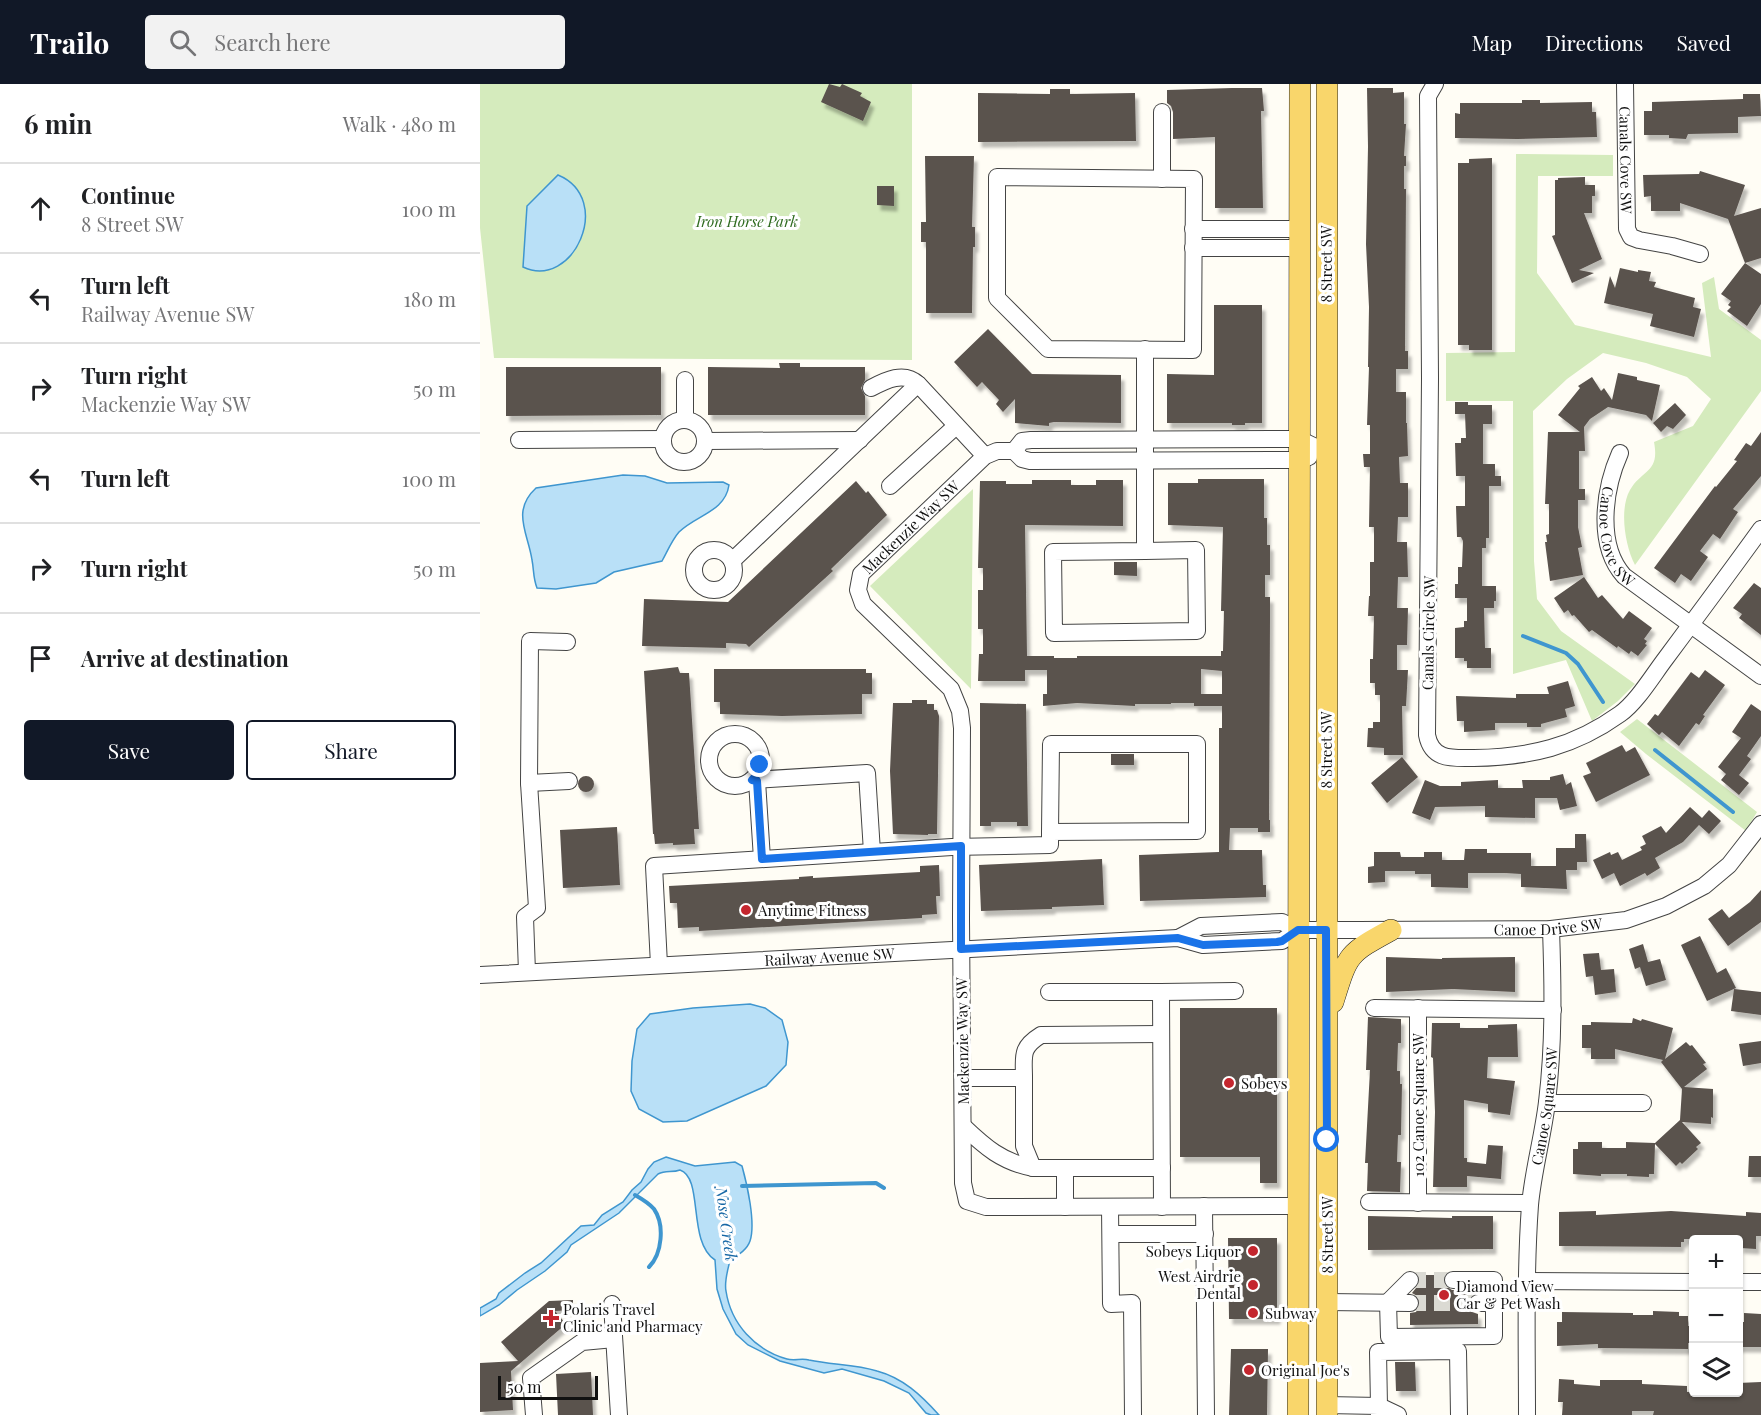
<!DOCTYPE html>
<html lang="en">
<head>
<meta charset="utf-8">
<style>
	:root { --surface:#fff; --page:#f2f2f2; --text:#202124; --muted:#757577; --line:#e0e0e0; --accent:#111827 }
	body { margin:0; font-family:"Playfair Display",serif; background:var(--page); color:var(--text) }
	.controls { position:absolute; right:18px; bottom:18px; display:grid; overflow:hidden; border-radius:6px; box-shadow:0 2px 4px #0004 }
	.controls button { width:54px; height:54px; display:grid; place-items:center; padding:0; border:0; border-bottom:2px solid var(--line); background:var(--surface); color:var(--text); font:30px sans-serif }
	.scale { position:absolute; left:18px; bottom:15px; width:100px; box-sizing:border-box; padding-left:6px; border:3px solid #111; border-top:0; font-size:16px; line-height:21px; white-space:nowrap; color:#111; -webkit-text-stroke:4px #fff; paint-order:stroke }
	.stop { position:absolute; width:18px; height:18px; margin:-14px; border:4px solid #1a73e8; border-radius:50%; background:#fff }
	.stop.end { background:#1a73e8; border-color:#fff; box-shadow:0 2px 6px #0008 }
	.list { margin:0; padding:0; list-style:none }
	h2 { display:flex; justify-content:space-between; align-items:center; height:78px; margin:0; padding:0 24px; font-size:26px }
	h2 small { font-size:20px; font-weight:400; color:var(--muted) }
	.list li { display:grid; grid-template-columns:39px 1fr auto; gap:18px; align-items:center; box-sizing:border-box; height:90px; padding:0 24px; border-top:2px solid var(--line) }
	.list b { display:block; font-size:22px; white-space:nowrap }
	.list p { margin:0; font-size:20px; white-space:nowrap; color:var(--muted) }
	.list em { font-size:20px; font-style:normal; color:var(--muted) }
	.actions { display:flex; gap:12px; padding:18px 24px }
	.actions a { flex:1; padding:14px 0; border:2px solid var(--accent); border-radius:6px; text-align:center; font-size:21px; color:var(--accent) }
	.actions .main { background:var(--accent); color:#fff }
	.icon { flex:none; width:33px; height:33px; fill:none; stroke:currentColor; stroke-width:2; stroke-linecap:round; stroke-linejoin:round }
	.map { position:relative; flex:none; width:1281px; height:1331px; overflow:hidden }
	header { display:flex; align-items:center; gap:36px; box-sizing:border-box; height:84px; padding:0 30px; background:var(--accent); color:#fff }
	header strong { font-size:28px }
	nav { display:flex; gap:33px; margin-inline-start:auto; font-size:21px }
	.search { width:420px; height:54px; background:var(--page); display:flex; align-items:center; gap:15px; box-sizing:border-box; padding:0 21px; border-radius:6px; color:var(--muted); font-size:22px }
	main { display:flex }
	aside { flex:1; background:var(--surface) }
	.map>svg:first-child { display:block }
	.green { fill:#d5ebbd }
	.water { fill:#b9e0f7; stroke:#3f96cf; stroke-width:1.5 }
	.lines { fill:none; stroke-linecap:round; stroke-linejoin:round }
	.stream { stroke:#3f96cf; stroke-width:4 }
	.building { fill:#5a524d; fill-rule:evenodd; filter:url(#shadow) }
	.minor-tunnel { stroke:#dbdad3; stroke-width:16; stroke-dasharray:16 8; stroke-linecap:butt }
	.minor-casing { stroke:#444; stroke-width:18 }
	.major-casing { stroke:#222; stroke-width:22 }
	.minor { stroke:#fff; stroke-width:16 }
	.major { stroke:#f9d66b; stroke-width:21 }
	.route { stroke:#1a73e8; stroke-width:8 }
	.poi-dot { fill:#c4262e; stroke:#fff; stroke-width:2 }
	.labels { text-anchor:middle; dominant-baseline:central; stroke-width:6; stroke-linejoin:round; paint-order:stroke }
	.street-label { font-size:15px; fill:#111; stroke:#fff }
	.park-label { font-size:15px; font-style:italic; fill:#2f6b1f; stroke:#fff }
	.poi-label { font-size:15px; fill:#111; stroke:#fff; text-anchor:start }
	.water-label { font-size:16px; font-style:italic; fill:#1768a6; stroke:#fff }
</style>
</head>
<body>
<header>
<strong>Trailo</strong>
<div class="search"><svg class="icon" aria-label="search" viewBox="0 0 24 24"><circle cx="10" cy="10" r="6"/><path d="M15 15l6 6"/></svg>Search here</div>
<nav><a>Map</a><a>Directions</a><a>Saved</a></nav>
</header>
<main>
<aside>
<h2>6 min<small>Walk · 480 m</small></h2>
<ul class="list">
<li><svg class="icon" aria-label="ahead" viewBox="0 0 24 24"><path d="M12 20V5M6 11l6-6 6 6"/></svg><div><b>Continue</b><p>8 Street SW</p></div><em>100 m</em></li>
<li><svg class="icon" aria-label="left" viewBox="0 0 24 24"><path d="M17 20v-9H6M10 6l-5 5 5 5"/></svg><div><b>Turn left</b><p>Railway Avenue SW</p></div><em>180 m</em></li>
<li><svg class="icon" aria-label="right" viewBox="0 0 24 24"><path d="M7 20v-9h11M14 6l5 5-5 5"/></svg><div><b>Turn right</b><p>Mackenzie Way SW</p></div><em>50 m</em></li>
<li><svg class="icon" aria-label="left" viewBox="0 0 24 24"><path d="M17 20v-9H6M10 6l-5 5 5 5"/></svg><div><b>Turn left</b></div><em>100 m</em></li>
<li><svg class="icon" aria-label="right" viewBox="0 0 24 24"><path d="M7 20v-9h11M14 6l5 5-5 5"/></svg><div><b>Turn right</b></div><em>50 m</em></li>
<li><svg class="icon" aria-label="arrive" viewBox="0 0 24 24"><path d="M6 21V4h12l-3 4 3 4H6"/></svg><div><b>Arrive at destination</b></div></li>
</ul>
<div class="actions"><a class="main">Save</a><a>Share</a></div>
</aside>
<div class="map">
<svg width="1281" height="1331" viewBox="0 0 1281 1331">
	<defs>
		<filter id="shadow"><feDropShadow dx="3.5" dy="5.5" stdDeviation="1.5" flood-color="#0004"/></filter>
	</defs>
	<rect width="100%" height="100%" fill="#fffdf5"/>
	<path class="green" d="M0,0H432V276L14,274L0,144Z
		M1036,70L1133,71V92H1058L1057,189L1095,241L1231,273L1222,199L1234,193L1239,225L1281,256V307L1155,481C1145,462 1139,425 1150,406C1162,385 1180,389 1174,358L1213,342L1231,315L1207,293L1166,279L1123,269L1087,295L1053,327L1054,477L1057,515L1081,547L1155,600L1138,617L1112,637L1086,576L1033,590V317H966V269L1035,268Z
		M493,405L491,605L390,502Z
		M1157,635L1277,728L1266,747L1166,670L1140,648Z"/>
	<path class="water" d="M78,91C135,115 93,207 43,183L47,122Z
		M143,391L165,392L187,399L243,398L249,401C245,428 216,431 199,448C192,456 187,468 182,477L134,488L116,499L76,505L57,504C53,494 54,486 52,476C48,449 31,427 56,404Z
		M270,920L285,924L302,936L308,958L306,981L286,1002L207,1037L183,1038L159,1025L151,1007L152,977L157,945L170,930L213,924Z
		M186,1073L215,1082L255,1078L262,1082C267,1100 276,1139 270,1157C267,1166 258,1171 250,1176C248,1186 244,1197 246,1207C251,1240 275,1266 307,1275C314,1277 322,1274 329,1276C352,1281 375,1280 397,1287C423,1294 441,1311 459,1331H451L446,1329L429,1309L404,1297L362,1285L344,1289L300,1277L268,1261L256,1250L243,1225L237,1205L235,1176C207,1158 224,1094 200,1086C192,1089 186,1086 178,1090L139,1129L91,1161L87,1168L65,1187L37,1206L19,1221L0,1232V1224L16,1215L19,1209L45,1189L61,1179L101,1142L114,1141L122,1131L143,1118L152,1106L161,1098L168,1085L174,1078Z"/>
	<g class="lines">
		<path class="stream" d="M1043,552L1086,569L1098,580L1123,618
			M1175,666L1253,728
			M262,1102L396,1099L404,1104
			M155,1111C162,1115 169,1119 174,1125C185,1141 182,1170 169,1183"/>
	</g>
	<path class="building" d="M349,0L360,3L362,0L382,9L380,12L391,18L383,37L341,18Z
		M752,4H782L784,27H781L783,124H735V53L693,55V28L691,22L687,19V6Z
		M887,4H913V9L924,8V40H926L924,72H926V82H924V105H926L925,267H928V285H916V308H926V339H927L928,372L919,373L920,399H928V433H918L917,458H927L928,493H918L917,524H928L927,561H917V586H928L926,622H922L923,671H904V664L887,663L888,644H893V638H900V611H895V599H890V575H893L894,532H888L889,512H890V478H894V443H889L890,383H884L883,370H890V341H887L889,283H888L889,223L886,160L888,63Z
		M570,5H590V10L655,9L656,57L498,58V9L570,10Z
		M1263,10H1280L1281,32L1258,33V49L1208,50L1206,55L1189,54V51H1164V27H1172V18L1263,15Z
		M1042,16H1060V19L1112,18V28H1116L1117,53L1037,55L975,54V29L980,30V19H1042Z
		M445,72H494L492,143H495V163H493L492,229H446V158H441V138H446Z
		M1012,74V266H989V261H978V79H989V75Z
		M1220,87L1265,101L1254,132L1281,124V174L1265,179L1281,190V220L1267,242L1247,227L1251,223L1248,221L1251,217L1241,210L1265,179L1248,135L1200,119V127H1171V112L1164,113L1163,91L1219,90Z
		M1105,93V101H1115V112H1112V129H1104L1122,175L1099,186L1114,189L1092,199L1072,152L1075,151V96H1078V94Z
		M397,102H414V122L397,121Z
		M1140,184L1158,188V186L1171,188L1169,197L1176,198L1174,203L1215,214L1213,223L1221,225L1214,253L1170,242L1173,230L1124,219L1130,192L1135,204Z
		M734,221H782V339H765V341H752V339H687V290L734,291Z
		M508,245L552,290L641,291V339L574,338L569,339V342L535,339V315L523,328L516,320L519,316L502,298L497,303L474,278Z
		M299,279H320V283H385V296L381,304L385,312V331H228V283L300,284Z
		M26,283H181V331L26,332Z
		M1138,289L1157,293V296L1180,301L1172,337L1166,331L1128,323L1110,335L1104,343L1105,367H1099V405H1105V416H1098V443L1102,463L1098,464L1103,491L1070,497L1065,458H1067L1066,451L1069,450V420H1065L1068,348H1100L1078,331L1100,304L1098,302L1112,293L1121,307L1124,304L1132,316Z
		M975,318H988V321H1012V340H1003V380H1015V392H1021V402H1009V454H1006V464H1002V502H1016V517H1014V524H1004L1005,564H1011V584H987V577H984V574H975V544L984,543V537H987V514H975V500H978V483H982L983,457L981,453H977L976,422H985V392H976L975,359H981V354H986L985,330H975Z
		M1195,319L1206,331L1193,345L1187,342L1181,348L1173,339Z
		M1281,348V392L1253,425L1258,428L1240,455L1233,450L1220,467L1228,473L1211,497L1201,490L1195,499L1174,484L1235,402L1236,403L1257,377L1254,376L1266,359L1271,362Z
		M718,395H784V434H787V461H790V491H785V513H790V534L789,736H790V748H778V744H750L749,766H782L783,801H786V813L660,817L659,771L739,768V644H742V622H714V619H691V620H655V622L597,619L563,622V610H567V586H545V597H498L499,570H503V545H498V506H503V484H498L500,397H526V400H552V396H591V401H616V396H643V442L545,441L547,572H574V574H597V572H741V567H743L744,527H741L743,443L688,441V399H718ZM721,585L742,587V610H721Z
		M376,397L386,409L388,407L407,431L351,485L353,487L269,563L266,560L246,559V564L162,562L164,515L248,518Z
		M634,478H657V492L634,491Z
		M1104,493L1118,514L1122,511L1143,535L1149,527L1172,544L1164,555L1167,557L1165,560L1167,561L1158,572L1151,567L1149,570L1138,562L1137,564L1112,546L1109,548L1094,531L1092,532L1088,526L1084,529L1074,514Z
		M1274,499L1281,504V551L1259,534L1262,530L1253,524Z
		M198,583L200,589H209L219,745H214L215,760L193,761V759L175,760L174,750H173L164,587Z
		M234,585H386V589H392V610H382V630L302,632L240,630V618H234Z
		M1225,586L1245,601L1223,631L1225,632L1219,641L1216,639L1199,662L1182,648L1179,651L1167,640L1175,630L1178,632L1211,588L1219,594Z
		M1088,597L1095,622L1085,625L1087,633L1061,640V643H1047V639H1015V646L984,648V637H977L976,612L1036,614V610H1069L1067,603Z
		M432,616H447V620H454V626H457L459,632L457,750H448V751L413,750L410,687L413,619H432Z
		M500,619L546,620L548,742H537V738H511V742H500Z
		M1271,620L1281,627V652L1267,672L1271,675L1259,691L1269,699L1259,711L1241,696L1246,690L1238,683L1261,654L1252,648Z
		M1142,661L1146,668L1155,663L1170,691L1116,718L1103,692L1111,689L1106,679Z
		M631,670H654V681H631Z
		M922,673L938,693L907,719L891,699Z
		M1083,690L1086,701L1091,698L1097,722L1080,726L1077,714H1055V734L1005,733V722L955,723L950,736L932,729L945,696L960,702H981V698L1018,696V704H1043L1042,696H1070V693Z
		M98 700a8 8 0 1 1 16 0a8 8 0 1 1-16 0Z
		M1210,723L1222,734L1229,726L1241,737L1229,750L1219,741L1203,758L1175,774L1180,784L1167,792L1165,789L1140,802L1134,789L1122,795L1113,776L1130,768L1131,771L1138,768L1142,776L1162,766L1160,763L1166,760L1162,752L1181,742L1186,749Z
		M137,743L140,801L83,804L80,746Z
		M1095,750H1106L1107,778H1097V786H1086L1087,805L1041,803V790L1025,789H988V804L951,803V790H935V787H905V798L888,799V783L894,782V768H920L921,773H944V768H962V776H984L985,765H1007V769H1051V782H1076V764H1095Z
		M622,775L624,821L572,823V825L501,827L499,781Z
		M459,781L460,812H456L457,830L442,831V834L219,847V843L198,844L197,819H190L189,802L319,795V793L333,792V794L440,788V782Z
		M1281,806V838L1248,862L1228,835L1242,825L1249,834L1270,818Z
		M1220,852L1237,889L1246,884L1256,904L1227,917L1201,861Z
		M1163,860L1168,878L1180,875L1186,896L1166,902L1160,883L1155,885L1149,865Z
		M1119,869L1121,886L1134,885L1136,908L1115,911L1113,892L1106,893L1103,870Z
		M906,873L962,875V874L1035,873V908L973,905L906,908Z
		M1254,905L1281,908V931L1251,927Z
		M700,924H797V1099H780V1073H700Z
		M888,933L921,935V959H918L917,987H920V1000H922L921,1051H918L917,1078H921L920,1108L887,1107L888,1079H885L890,986H886Z
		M1153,934L1161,937L1162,935L1193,944L1185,975L1206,958L1210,962L1212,961L1226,979L1223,980L1227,985L1204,1003L1233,1005V1034L1231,1033V1040L1202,1038L1221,1059L1216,1063L1218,1065L1202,1080L1200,1078L1196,1082L1175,1060L1174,1090H1169V1093L1147,1092V1090H1121V1092L1093,1090V1065H1098V1058H1122V1064H1146V1058L1175,1059L1200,1036L1202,1005L1181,978L1183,976L1135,965V975H1111V964H1102V941H1111V938L1152,939Z
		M952,939H980V944H1008V941L1037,940L1038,973H1008L1007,994L1035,997L1030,1031L1008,1028V1020L984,1016V1074H987V1078L1006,1080L1008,1061L1023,1062L1021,1095L987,1092V1103H953L955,1028L953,974L951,973Z
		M1281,957V979L1263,982L1259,960Z
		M1269,1072H1281V1093H1268Z
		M1116,1127V1131L1191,1127L1266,1132V1128L1281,1129V1152H1276V1165L1260,1164V1155H1204V1158H1201V1163L1079,1162V1128Z
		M888,1132L972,1134V1132H1013V1165L888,1166Z
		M748,1154H797V1235H749Z
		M939,1191H964V1201L972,1206H998V1209L989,1213L988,1220L992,1228L998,1230V1240L930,1241V1229L936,1228L940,1220L939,1213L932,1209L940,1199Z
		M93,1216V1226L75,1227L86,1240L31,1287L33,1326L0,1328V1279L38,1277L21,1258L69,1217Z
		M1173,1227L1199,1228V1232H1208V1242H1214V1259H1208V1265L1118,1264V1260L1077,1262V1238H1082V1228L1153,1229V1231H1173Z
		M1264,1229L1281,1230V1263H1258V1238H1264Z
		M751,1265H788L787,1331H749Z
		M915,1278H935L936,1307H916Z
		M111,1288L113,1331H78L76,1290Z
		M1079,1295L1094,1296V1300L1120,1302V1296H1162V1300L1207,1302V1308H1258V1299L1281,1298V1331H1173L1174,1327H1152V1331H1082L1083,1318H1078Z"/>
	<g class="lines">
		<path class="minor-tunnel" d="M930,1196H973
			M930,1219H998"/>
		<defs>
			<g id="minor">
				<path d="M955,0L948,12L950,294L947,651C952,677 973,674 994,674C1050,673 1094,663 1140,630C1157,618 1173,591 1186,574C1218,531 1250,488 1281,445"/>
				<path id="s1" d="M1145,0L1147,145L1151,153L1159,156L1192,162L1220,170"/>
				<path d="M682,28V95"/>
				<path d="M517,93L714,95L713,266L568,265L517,214Z"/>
				<path d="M713,145H820"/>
				<path d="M713,164H819"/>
				<path d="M665,265V467L716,466L717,547L574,549L573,468L665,467"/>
				<path d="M391,304C406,296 424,287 438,300"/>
				<path d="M205,335V296"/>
				<circle cx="204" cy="357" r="21"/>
				<path d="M39,356L183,355"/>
				<path d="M226,357L380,356"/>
				<path d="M534,367L542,375L550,377L819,376L829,373"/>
				<path id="s2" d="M1140,369C1124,405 1116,461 1144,492L1281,592"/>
				<path d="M410,402L476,342"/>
				<circle cx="234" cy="486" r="20"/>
				<path d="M252,477L438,300L505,372"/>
				<circle cx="255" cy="676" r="26"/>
				<path d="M272,696L387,689L392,768"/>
				<path d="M277,697L282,775"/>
				<path d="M49,699L89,697"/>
				<path id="s3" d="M698,854L721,842L802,838L818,846H878L1071,845L1146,836L1186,822L1224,802L1249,781L1281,740"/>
				<path d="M179,881L174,782L472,763L570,761V748L571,660H717V747L570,748"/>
				<path d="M47,888L45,833L57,824L49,699L50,557L87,558"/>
				<path id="s4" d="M0,891L698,854L723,861L802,857L818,846"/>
				<path d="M569,908H681L682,1123"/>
				<path d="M681,908L755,907"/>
				<path d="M894,924L1073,926"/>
				<path d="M483,994H544C544,972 540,964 561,951L681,950"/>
				<path d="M544,994V1062L553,1084H682"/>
				<path d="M1067,1019H1163"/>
				<path d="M483,1042C505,1063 522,1078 553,1084"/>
				<path d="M889,1118L1050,1119"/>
				<path d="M938,1119V924"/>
				<path d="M724,1122L726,1331"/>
				<path id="s5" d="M818,1122L506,1123L487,1117L483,1099L481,835L482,644L480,627L471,605L383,520L378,506L381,490L505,372L517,367H534L542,357L551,356L819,355L846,368"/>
				<path d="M585,1123V1084"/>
				<path d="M630,1123L631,1220L652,1219L653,1331"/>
				<path d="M631,1150H725"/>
				<path d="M930,1196L908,1218L909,1253L1014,1252V1196H973"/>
				<path d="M1047,1197L1214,1198"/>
				<path d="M1258,1198H1281"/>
				<path d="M847,1218L930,1219"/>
				<path d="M998,1219H1014"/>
				<path d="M132,1220L139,1331"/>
				<path d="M846,1321L899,1322V1331"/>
				<path d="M54,1331L51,1294L102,1258L134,1255"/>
				<path d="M918,1331L899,1322L898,1268L978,1267L979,1331"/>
				<path id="s6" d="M1047,1331C1047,1261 1045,1191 1050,1121C1053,1087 1063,1052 1067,1018C1074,960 1073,903 1071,845"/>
			</g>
			<path id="major" d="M853,918C868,870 867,870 911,846
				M818,1331L820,0
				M847,1331V0"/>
		</defs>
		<use href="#minor" class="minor-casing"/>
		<use href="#major" class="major-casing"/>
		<use href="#minor" class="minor"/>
		<use href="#major" class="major"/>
	</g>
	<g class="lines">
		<path class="route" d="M280,681L278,689L272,696L277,697L282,775L481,762V865L698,854L723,861L797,858L802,857L818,846H846L847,1056"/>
	</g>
	<g class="poi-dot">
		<circle cx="266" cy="826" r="6"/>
		<circle cx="749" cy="999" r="6"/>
		<circle cx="773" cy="1167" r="6"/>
		<circle cx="773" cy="1201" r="6"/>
		<circle cx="964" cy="1211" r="6"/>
		<circle cx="773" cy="1229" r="6"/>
		<path d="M68 1225h6v6h6v6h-6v6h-6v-6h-6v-6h6z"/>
		<circle cx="769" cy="1286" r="6"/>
	</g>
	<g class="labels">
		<g class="street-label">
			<text stroke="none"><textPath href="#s1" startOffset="76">Canals Cove SW</textPath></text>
			<text transform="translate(846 180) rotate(-90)">8 Street SW</text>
			<text stroke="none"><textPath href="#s5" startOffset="1068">Mackenzie Way SW</textPath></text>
			<text stroke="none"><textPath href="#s2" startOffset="88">Canoe Cove SW</textPath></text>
			<text transform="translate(948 549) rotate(-89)">Canals Circle SW</text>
			<text transform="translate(846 666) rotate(-90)">8 Street SW</text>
			<text stroke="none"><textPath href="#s3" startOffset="375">Canoe Drive SW</textPath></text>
			<text stroke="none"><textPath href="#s4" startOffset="350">Railway Avenue SW</textPath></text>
			<text transform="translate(482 957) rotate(-91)">Mackenzie Way SW</text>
			<text transform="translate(938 1021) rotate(-90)">102 Canoe Square SW</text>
			<text stroke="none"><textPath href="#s6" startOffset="310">Canoe Square SW</textPath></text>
			<text transform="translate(847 1151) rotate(-90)">8 Street SW</text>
		</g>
		<g class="park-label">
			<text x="267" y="137">Iron Horse Park</text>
		</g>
		<g class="poi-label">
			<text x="278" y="826">Anytime Fitness</text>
			<text x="761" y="999">Sobeys</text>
			<text x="761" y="1167" text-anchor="end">Sobeys Liquor</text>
			<text x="761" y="1192" text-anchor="end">West Airdrie<tspan x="761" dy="17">Dental</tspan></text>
			<text x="976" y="1202">Diamond View<tspan x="976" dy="17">Car &amp; Pet Wash</tspan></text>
			<text x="83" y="1225">Polaris Travel<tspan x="83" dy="17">Clinic and Pharmacy</tspan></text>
			<text x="785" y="1229">Subway</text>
			<text x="781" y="1286">Original Joe's</text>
		</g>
		<g class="water-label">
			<text transform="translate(247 1140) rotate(82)">Nose Creek</text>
		</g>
	</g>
</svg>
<div class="controls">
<button>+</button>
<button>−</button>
<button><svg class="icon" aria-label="layers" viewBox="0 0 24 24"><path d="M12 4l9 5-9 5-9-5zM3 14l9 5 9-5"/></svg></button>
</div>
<div class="scale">50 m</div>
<div class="stop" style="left:847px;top:1056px"></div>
<div class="stop end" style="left:280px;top:681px"></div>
</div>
</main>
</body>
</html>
